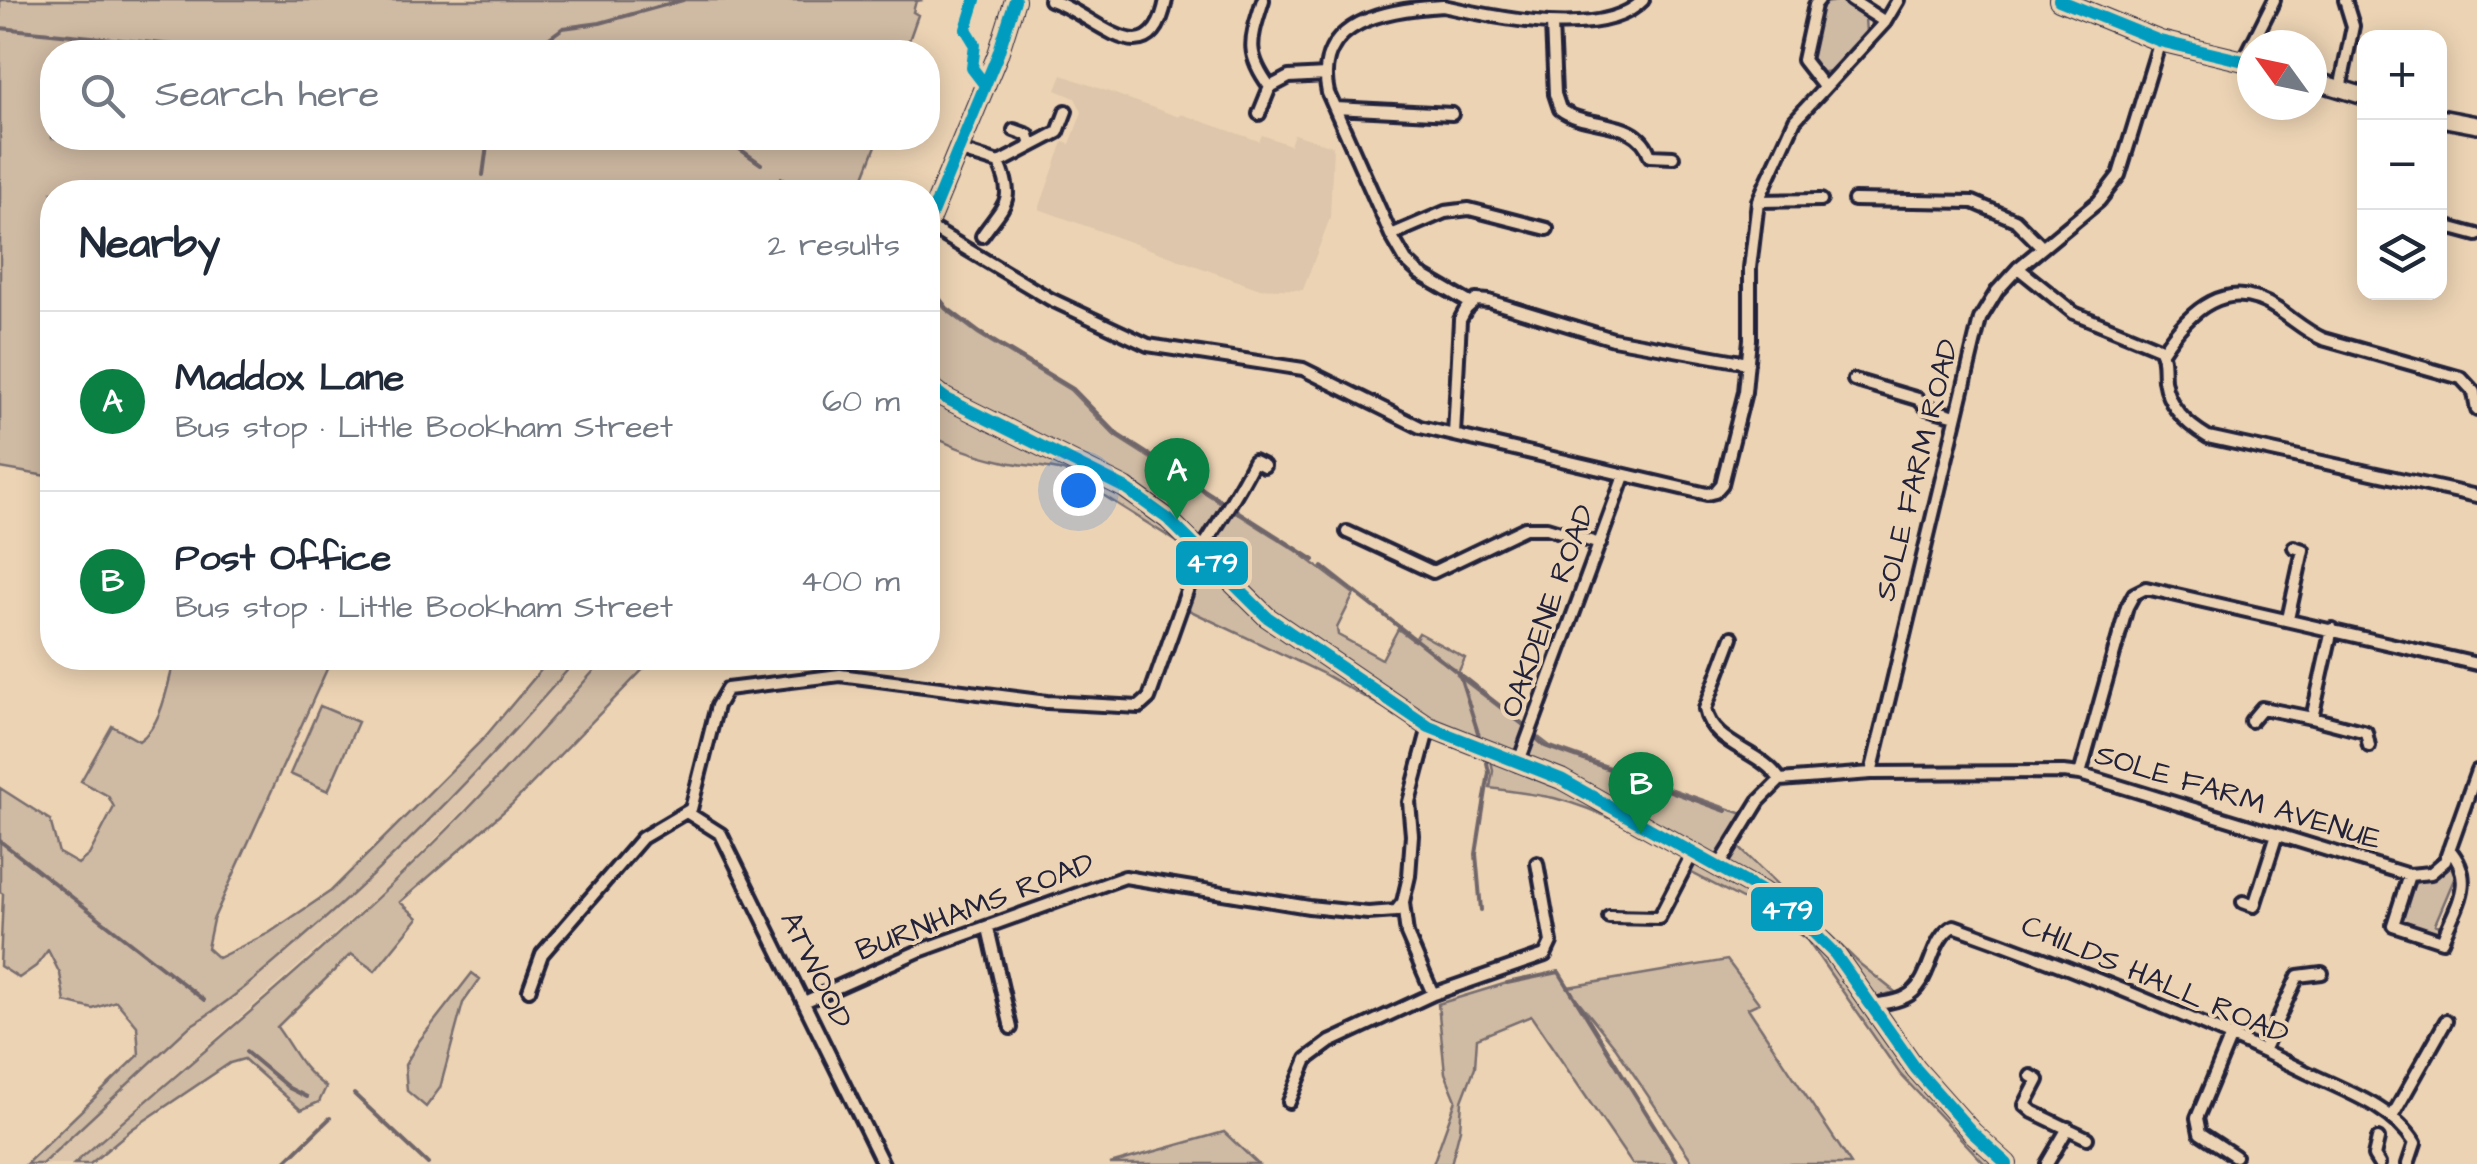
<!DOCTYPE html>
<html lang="en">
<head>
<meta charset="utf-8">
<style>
	:root { --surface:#fff; --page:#f2f2f3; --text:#1f2937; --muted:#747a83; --line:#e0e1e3; --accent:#0b8043 }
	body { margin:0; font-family:"Architects Daughter",sans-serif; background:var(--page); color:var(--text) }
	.controls { position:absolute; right:30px; top:30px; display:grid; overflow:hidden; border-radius:20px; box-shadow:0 5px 25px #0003 }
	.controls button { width:90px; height:90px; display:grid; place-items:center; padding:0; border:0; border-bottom:2px solid var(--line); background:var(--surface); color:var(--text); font:50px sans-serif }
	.compass { position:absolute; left:2237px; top:30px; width:90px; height:90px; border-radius:50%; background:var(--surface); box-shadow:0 5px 25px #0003; rotate:303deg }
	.you { position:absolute; left:1078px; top:490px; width:35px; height:35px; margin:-25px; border:8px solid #fff; border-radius:50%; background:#1a73e8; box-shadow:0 0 0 15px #1a73e833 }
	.badge { display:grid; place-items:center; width:65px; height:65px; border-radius:50%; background:var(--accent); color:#fff; font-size:32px; font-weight:700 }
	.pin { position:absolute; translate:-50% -82px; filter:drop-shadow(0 2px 5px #0008) }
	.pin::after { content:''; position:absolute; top:52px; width:35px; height:30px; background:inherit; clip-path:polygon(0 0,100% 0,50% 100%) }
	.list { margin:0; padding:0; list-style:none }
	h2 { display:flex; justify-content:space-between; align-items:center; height:130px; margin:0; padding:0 40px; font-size:42px }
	h2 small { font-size:32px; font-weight:400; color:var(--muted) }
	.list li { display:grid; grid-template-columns:65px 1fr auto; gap:30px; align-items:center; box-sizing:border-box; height:180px; padding:0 40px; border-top:2px solid var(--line) }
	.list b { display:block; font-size:38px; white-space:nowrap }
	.list p { margin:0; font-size:32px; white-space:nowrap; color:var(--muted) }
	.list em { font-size:32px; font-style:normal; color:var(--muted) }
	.icon { flex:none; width:55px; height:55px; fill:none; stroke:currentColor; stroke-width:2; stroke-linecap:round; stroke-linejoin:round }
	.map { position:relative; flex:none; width:2477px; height:1164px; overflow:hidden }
	.search { position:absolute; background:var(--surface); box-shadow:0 5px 25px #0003; left:40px; top:40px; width:900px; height:110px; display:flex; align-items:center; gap:25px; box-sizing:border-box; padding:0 35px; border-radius:40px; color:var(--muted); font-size:38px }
	.panel { position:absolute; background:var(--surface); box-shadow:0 5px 25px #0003; left:40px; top:180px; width:900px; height:490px; border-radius:40px }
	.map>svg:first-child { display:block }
	.built { fill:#ddc6ab }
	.green { fill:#cfbaa3; stroke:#786e6f; stroke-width:2.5 }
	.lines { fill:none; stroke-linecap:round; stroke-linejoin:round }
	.stream { stroke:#70666a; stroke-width:4 }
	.street-casing { stroke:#22223b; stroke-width:18 }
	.secondary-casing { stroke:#22223b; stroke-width:22 }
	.street { stroke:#ecd3b4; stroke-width:10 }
	.secondary { stroke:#ecd3b4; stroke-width:15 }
	.bus-1-casing { stroke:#ecd3b4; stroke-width:20 }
	.bus-1 { stroke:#039cbf; stroke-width:12 }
	.labels { text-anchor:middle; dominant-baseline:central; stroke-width:8; stroke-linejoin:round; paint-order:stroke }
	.street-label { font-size:30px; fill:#22223b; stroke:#ecd3b4 }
	.line-badge { stroke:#ecd3b4; stroke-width:4 }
	.badge-label { font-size:28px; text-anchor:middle; font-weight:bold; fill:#fff }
</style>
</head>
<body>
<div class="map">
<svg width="2477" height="1164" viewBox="0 0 2477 1164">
	<rect width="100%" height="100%" fill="#ecd3b4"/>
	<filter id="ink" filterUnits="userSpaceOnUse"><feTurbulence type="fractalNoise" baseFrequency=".01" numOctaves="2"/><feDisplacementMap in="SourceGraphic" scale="20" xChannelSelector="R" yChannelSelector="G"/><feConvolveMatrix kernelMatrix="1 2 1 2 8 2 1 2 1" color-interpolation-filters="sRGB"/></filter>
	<g filter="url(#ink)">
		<path class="built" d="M1062,75L1179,117L1181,114L1259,141L1262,135L1290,145L1294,134L1333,146L1330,218L1303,290L1257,288L1039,209L1063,142L1070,144L1082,112L1075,98L1056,90Z
			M578,658H605L532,742L385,889L74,1164H42L190,1026L219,1009L523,722Z"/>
		<path class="green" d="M0,0H923L916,1L913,12L918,15L905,52H52V138H879L858,192H52V477L0,468Z
			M1841,0L1865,17L1866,33L1830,71L1819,73L1808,58L1821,4Z
			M928,288L945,309L978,334L1070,390L1115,436L1297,551L1354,594L1337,628L1338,635L1382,659L1398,629L1414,641L1419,633L1465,658L1457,675L1550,746L1743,814L1728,837L1860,964L1895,992L1879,996L1866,1010L1898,1060L1996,1164H1985L1900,1074L1807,940L1773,915L1690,872L1692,862C1650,837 1602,810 1554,798C1533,794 1511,791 1490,788L1493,771L1491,759L1439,739L1322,673L1176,604L1193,557V552L1092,488C1068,463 1033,469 1002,461C980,456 954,448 935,437L937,423L928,420Z
			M164,658H332L213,920L207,948L218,958L269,933L331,891L484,738L551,658H578C493,757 404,851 305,936C268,968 232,1001 190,1026L42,1164H26L139,1055L137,1026L116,1001L93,1009L65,1002L60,974L48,950L36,966L19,978L0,966L3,894L0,892V788L50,820L59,853L78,864L89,855L114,807L108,796L81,781L112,726L139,741C162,725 167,687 174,662Z
			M605,658H654L511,805L400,902L418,918L375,971L351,954L277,1027C296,1053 298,1066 326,1087L319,1102L301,1110L244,1059L230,1063L132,1129L90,1164H74C204,1050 340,940 461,816C511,765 558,712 605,658Z
			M320,706L358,722L328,791L290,774Z
			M2451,860L2457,865V872L2435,924L2442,927L2440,934L2399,921L2415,883L2436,877Z
			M1727,960L1759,1003L1748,1008L1851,1164H1694L1616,1048L1576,998L1678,1164H1632L1531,1016L1477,1038L1475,1067L1462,1101L1460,1129L1451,1164H1433L1456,1100L1445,1073L1438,1004L1507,983L1559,972L1568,987Z
			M472,973L480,979L463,1003L440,1088L426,1107L407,1091L405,1065L419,1041Z
			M1224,1132L1258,1164H1110Z"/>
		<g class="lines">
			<path class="stream" d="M0,28L245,52
				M530,52L563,28L600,23L683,0
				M724,138L761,164
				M483,175L488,138
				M781,178C799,191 821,183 841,192
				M481,192L482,187
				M928,284L947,308L980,333L1073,389L1118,435L1314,560
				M1323,567L1523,724
				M1460,676L1480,739
				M1537,739L1545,746L1726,811
				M0,841L204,1000
				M1481,910L1476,854L1489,772L1486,758
				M1507,983L1559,972L1678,1164
				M246,1052L289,1088L307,1097
				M354,1094L428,1164
				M283,1164L330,1118"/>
			<defs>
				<path id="street" d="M1050,0C1094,13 1150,83 1166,0
					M1263,0C1251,39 1244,52 1270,87L1289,77L1326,75
					M1819,0L1815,5L1803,60L1824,87
					M1851,0L1885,22
					M1552,24L1555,94L1560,109C1587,130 1638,116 1650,156L1673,157
					M2244,60L2274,0
					M2340,89L2353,26L2345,0
					M1335,108L1452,114
					M1259,114L1270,87
					M1014,130L1028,135L1031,145
					M958,150L999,163L1058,132L1066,111
					M1854,200L1973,202L2015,220L2042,247
					M1758,201L1821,200
					M2440,225L2477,235
					M928,226L1050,299L1148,345L1303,369L1420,427L1707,494L1715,492L1722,484L1745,392L1750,339V268L1758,201L1795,120L1885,22L1898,0
					M1391,235L1445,212L1469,209L1547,229
					M982,236C1004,204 1016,202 999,163
					M2018,268L2074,313L2159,348C2165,358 2163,368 2164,380C2168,407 2186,424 2208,437L2477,496
					M1470,303L1420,274L1406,261L1391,235L1328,93C1312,20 1390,9 1443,6C1493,17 1603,42 1643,0
					M2162,352C2189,311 2227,275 2277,309C2293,319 2305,331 2323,339L2461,378L2474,392L2477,410
					M1854,380L1918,399L1927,408L1956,416
					M1454,435L1460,320L1466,309L1476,300L1489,301L1613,339L1748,363
					M1347,532L1433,572L1525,528H1547L1600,544
					M1200,552C1219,522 1238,493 1254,461L1264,466
					M2288,619L2303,550L2294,547
					M1732,637L1705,709C1712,746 1762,750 1780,780
					M2312,718L2366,732L2369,746
					M2251,721L2262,708L2312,718L2332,629
					M1518,764L1624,476
					M1871,773L1980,319L1997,291L2018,268L2099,201L2119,175L2160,41
					M2080,774L2127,607L2134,594L2146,588L2477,664
					M688,813L721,834L883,1164
					M1719,866L1759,801L1780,780L1871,773L2063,772L2080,774L2409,875L2431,873L2445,861L2477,771
					M2409,875L2393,925L2442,941C2456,905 2477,881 2449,849
					M2243,902L2254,906L2277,834
					M1403,903L1407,934L1433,994L1545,955L1551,942L1537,863
					M1609,917L1659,918L1693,852
					M988,928L1011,1028
					M529,990L542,954L642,838L691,809L717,706L727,689L840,675L1047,702L1139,707L1149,698L1188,588L1204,555
					M804,1002L919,951L1125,877L1309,907L1368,913L1396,911L1403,902L1409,876L1412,835L1409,802L1429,727
					M1873,1005C1883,1003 1896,1002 1905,997C1933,984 1928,939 1954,926C2075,969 2193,1016 2308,1073C2345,1091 2393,1107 2415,1143L2408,1164
					M2231,1036L2197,1118L2200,1133L2235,1156
					M2263,1051L2298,976L2322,973
					M2031,1076L2038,1080L2025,1105L2033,1112L2087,1138
					M1289,1102L1307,1059L1330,1042L1433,994
					M2392,1117L2446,1021
					M2378,1139L2374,1156L2379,1164
					M2047,1164L2068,1128"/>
				<path id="secondary" d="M2059,0L2160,41L2252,63
					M2312,80L2364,96
					M2440,118L2477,125
					M928,223L998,54L1015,0
					M928,385L945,398L1125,488L1168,519L1267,617L1429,727L1561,779L1761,891L1797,916L1835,954L1916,1069L1972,1132L2007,1164"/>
			</defs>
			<use href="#street" class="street-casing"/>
			<use href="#secondary" class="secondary-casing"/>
			<use href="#street" class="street"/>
			<use href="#secondary" class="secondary"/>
			<defs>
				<path id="bus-1" d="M975,0L966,29L975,44L972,68L985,85
					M2059,0L2160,41L2252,63
					M928,223L998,54L1015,0
					M928,385L945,398L1125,488L1168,519L1267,617L1429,727L1561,779L1761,891L1797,916L1835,954L1916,1069L1972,1132L2007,1164"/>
			</defs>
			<use href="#bus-1" class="bus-1-casing"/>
			<use href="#bus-1" class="bus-1"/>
		</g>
	</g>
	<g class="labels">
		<g class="street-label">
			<text transform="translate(1917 470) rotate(-76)">SOLE FARM ROAD</text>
			<text transform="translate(1548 611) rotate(-70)">OAKDENE ROAD</text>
			<text transform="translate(2238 797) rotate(17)">SOLE FARM AVENUE</text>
			<text transform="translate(975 907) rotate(-21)">BURNHAMS ROAD</text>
			<text transform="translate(816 970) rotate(64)">ATWOOD</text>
			<text transform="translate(2155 980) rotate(23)">CHILDS HALL ROAD</text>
		</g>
	</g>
	<g class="line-badge">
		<rect x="1174" y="539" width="76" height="48" rx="10" fill="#039cbf"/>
		<rect x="1749" y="885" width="76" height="48" rx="10" fill="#039cbf"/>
	</g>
	<g class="badge-label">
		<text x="1212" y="572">479</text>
		<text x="1787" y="919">479</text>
	</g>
</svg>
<div class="controls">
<button>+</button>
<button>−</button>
<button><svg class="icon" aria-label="layers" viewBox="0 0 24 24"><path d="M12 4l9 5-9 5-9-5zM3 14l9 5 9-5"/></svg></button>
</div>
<svg class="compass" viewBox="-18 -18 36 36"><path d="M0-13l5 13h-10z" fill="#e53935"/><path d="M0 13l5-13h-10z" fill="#747a83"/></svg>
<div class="you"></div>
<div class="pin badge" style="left:1177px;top:520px">A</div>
<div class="pin badge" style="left:1641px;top:834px">B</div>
<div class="search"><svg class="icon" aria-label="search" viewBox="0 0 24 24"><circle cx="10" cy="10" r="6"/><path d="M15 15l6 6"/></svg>Search here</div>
<section class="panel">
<h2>Nearby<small>2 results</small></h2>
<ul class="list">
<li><span class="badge">A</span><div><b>Maddox Lane</b><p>Bus stop · Little Bookham Street</p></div><em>60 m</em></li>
<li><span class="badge">B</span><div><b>Post Office</b><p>Bus stop · Little Bookham Street</p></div><em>400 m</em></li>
</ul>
</section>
</div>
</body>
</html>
